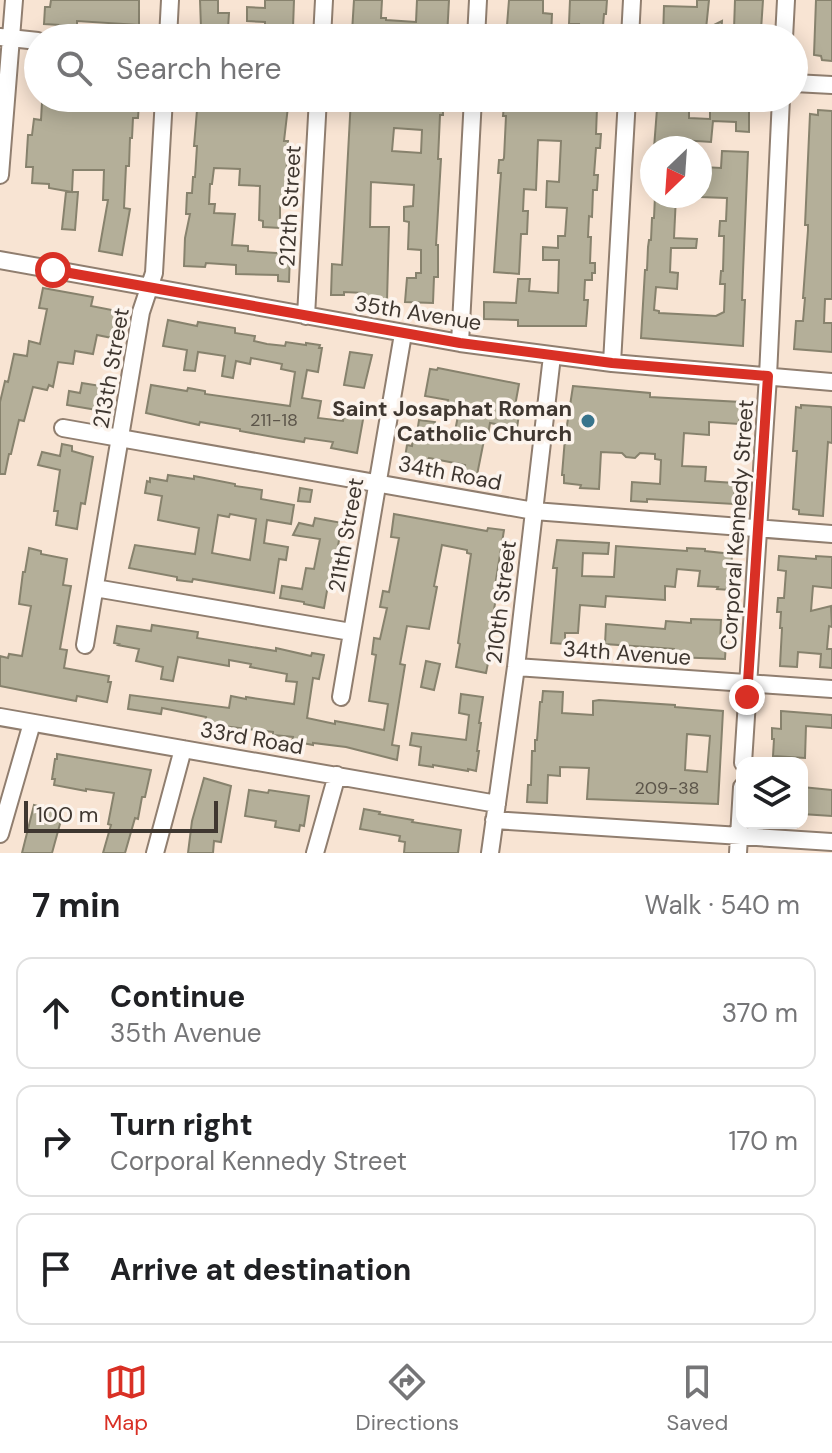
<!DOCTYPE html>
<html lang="en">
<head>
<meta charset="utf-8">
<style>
	:root { --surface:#fff; --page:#f6f6f6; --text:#202124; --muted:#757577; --line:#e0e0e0; --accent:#d93025 }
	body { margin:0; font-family:"DM Sans",sans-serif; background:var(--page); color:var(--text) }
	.controls { position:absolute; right:24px; bottom:24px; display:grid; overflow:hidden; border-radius:16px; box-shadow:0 4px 20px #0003 }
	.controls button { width:72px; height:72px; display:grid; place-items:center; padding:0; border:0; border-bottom:2px solid var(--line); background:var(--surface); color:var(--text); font:40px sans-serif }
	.compass { position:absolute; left:640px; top:136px; width:72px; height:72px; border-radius:50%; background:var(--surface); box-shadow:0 4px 20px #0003; rotate:205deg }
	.scale { position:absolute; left:24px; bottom:20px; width:194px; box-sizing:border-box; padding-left:8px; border:4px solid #3f3730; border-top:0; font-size:22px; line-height:28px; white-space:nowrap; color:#3f3730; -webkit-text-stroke:6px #fcf4ed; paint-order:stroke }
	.stop { position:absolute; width:24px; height:24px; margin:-18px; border:6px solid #d93025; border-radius:50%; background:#fff }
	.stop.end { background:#d93025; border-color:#fff; box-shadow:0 2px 8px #0008 }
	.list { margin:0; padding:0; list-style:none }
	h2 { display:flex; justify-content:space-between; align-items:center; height:104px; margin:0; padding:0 32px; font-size:34px }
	h2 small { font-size:26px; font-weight:400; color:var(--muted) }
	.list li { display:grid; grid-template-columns:52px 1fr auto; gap:24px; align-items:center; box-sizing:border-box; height:112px; margin:0 16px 16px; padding:0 16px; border:2px solid var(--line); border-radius:16px }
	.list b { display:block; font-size:30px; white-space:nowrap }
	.list p { margin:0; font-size:26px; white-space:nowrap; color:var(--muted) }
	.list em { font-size:26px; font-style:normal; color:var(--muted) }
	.icon { flex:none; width:44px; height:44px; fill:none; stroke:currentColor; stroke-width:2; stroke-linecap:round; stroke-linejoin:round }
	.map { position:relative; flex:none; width:832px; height:853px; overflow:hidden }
	.search { position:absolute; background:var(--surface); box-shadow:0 4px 20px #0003; left:24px; right:24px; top:24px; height:88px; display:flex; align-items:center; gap:20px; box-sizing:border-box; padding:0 28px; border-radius:44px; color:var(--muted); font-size:30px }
	.sheet { height:488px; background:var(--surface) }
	nav { display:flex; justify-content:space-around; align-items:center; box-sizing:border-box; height:112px; border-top:2px solid var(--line); background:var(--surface); font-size:22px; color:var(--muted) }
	nav a { display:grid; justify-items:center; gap:4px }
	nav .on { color:var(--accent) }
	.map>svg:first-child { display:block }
	.building { fill:#b4af99; stroke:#87826d; stroke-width:2; fill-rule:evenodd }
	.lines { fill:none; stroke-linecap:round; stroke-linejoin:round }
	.minor-casing { stroke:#907e6f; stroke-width:20 }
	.minor { stroke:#fff; stroke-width:16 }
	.route { stroke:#d93025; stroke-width:10 }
	.poi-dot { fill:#38748c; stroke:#fcf4ed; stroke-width:3 }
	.labels { text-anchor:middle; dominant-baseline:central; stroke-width:7; stroke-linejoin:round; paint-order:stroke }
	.number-label { font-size:18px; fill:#5c554a }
	.street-label { font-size:22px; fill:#3f3730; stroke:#fcf4ed }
	.poi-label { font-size:22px; font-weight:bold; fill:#3f3730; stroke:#fcf4ed; text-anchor:end }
</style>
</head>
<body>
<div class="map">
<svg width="832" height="853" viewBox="0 0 832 853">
	<rect width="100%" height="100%" fill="#f8e4d3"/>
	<path class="building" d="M51,0H139V25L77,21V26L44,24L45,7H50Z
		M200,0H218V13H229L228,29L201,28Z
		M265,0H294L293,28L265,27V22L247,21V7L265,8Z
		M354,0H382L381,18H386V20L416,22L417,0H449L447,37L352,32Z
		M509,0H543V13L552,14L551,38H506Z
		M570,0H607L606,14H604L602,38H578L579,24H569Z
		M697,0H709L706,29L722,21L721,38H663L664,6L697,7Z
		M735,0H763L761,30L734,29Z
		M816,0H832V61L822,60L821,56L814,55Z
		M78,98H102V101L139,103L138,118H133L132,138H130L129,166H126L124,208L130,209L122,255L99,251L108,200H103L104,170H73L72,192L49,188V184L32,183L33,167H26L28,135H32L34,119L41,120L42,102L47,103V101L78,102Z
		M289,98L284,141H288L285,201H280V228L263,227V221L259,220L260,186L239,185L240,169L214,168L212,184H210L209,204H215L214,213L235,214L232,245L248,246V251L290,254L289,282L278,281V275L236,274V265L206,263L205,267L184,266L185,238L190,214H186L187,193H192L193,177H195L197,146H194L197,110H220L221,99Z
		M351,98L443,100V115H440L438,159H441L436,245H438V277H434L433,303L405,302L407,278H416V273H421V250L408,249L409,222L404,221V207L413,206L414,185L371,182L370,227H389L387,301L363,300L364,293L344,292V295H331L332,264L342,265ZM394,128L422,130L421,153L392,151Z
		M509,103L528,104L527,108L569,110V106L597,108L596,134H601L600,148H596L594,175H598L597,190H593L592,217L589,216L588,237H591L590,263H595V273H592V280H585L584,300H588L586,326H518V320L484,319V302L516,303L518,279H530L529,291L558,293L559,260H543V247L558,248V236H565L567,208L546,207L547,181L559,182L561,141L538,140L536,190L524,189L523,211H528L527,234H521L519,274L494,272L501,173H498L499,160H503L504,158L506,116H503L504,104L509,105Z
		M737,106H749V132L736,131V122L713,121L711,142L681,140V148H654L657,109L685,108L689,110V118L710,119V107L737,108Z
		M818,110L832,111V299H825L824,323H832V352L794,349L796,321H803L805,298H803L808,230V225H805L810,114L818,115Z
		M722,151L748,152L743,272L742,300H745L743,346L641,338L645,270H647L648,247L649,240H651L652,218H654L655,196H676L674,238L697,239L696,248H671L670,272L678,273L677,289L656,287L654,310L659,311V313L716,316L724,312L725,284H720L721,271H723L724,236H719L720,221H726L727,198L700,197V179H702L703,167L721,168Z
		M66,192H78L75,230L62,229Z
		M43,288L93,297L91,306L117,311L112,338L97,335L93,354L75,351L73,364L58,362L53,387L49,385L47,390L33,387L24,421L19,420L11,454H9L5,474H0V402L5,381L8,382L14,354L27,356L29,341L40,344L47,309L39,308Z
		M168,320L197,326L198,322L235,328V333L255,336L254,341L267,344L285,346L286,342L306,345V343L320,345L319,348H322L318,372L307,370L302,398L321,401L318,418L343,421L345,410L364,414L357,453L331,448L333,442L305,438L304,442L279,438L240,431V429L200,422L199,425L146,413L151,385L187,391L188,388L205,391V394L290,406L295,372L281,369L282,364L251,358L250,364L236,361L233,378L222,376L225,356L198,352L195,371L184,370L187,350L163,346Z
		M350,352L372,355L364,388L344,385Z
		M438,368L519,384L515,406L520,407L517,428L490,423L488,435H485L477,475L464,473L465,465L429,458L427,468L404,464L407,445L412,446L414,432L417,433L419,420L435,422L433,437L453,441L460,406L447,404L448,400L425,396L430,369L437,370Z
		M82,383L107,387L103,411L67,405L69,391L80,393Z
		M573,386L650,393V397L741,402L739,424L709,422V435L684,433L683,450L682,466L706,467L705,481L735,483L734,504L647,499V502L631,501L632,482L660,484L661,460L655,459V454L640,453L635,458L626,457L622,453L601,452L599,489L580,488L581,485L564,483V475H562L565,438Z
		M801,405L831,407L832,410V443L828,442L823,516L799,514V510L793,509L797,451H793L796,407L801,408Z
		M62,444L72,446V451L93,457L85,504L81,503L77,529L56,525L58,511H54L60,470L38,465L42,452L60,456Z
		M168,475L194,479V476L235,484V486L262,490L261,499L294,505L291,524L267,520L264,543L288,547L286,560L279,559L274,593L193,579L192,582L177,580V577L129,568L135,545L195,554L199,528L158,520L162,496L145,493L147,481L150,482V478L167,481ZM230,514L256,519L250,560L212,553L218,515L229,517Z
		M300,488L312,490L310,502L298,501Z
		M394,514L487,531L488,528L504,530L495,586H498L486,657L489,658L486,673L456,667L460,644L458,643L471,554L467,553V550L442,545L434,586L437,587L429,629L407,626L400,664L405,665L392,745L399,746L397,760L346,747L313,743V745L292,741L293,737L273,735V732L223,726L218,730L213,725L205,724L206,717L162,708L161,714L128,709L130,695L229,708L231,696L246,699V697L294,704L297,682L286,681L287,674L250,667L251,664L229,660V666L178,657L173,681L161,679L163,667L136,661L139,649L118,645L119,644L114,643L117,626L151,631L152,625L198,632L197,638L276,651V648L311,656L312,653L324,655L319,679L313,678L307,718L335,724V721L384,730L388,704L369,701L376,655L372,654L374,638L380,639L387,608L380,607L383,591L389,592L399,538L391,537Z
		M315,518L342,523L334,569L331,568L324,608L304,604V602L280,598L282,586L302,589L306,568L314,569L320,539L293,535L299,523L313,526Z
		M557,540L609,543L608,554L583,553L582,576L614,577L616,546L687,551V548L705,549V551L732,554L730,590L717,589L718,587L698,586L700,571L677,569L675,587L665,586V600L606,596L605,607L580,605L578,633H565V644L551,643L557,568H553Z
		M29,548L41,551V554L67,559L63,585L71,586L60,649L67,650L64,668L109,676L108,682H111L107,702L77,696L76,701L0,686V656L8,658L9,654L22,656L31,606L19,604L23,572H25Z
		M779,556L816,559V556L832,557V588L813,586L811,611L831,606L832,627L829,626L827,649H832V668L820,667L821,654L798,652L797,667L780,666L782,628H780L781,612H777L778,598H784L786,571L778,570Z
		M691,619L721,620L720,642H726L725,659L674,657V649L605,644L606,624L665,629L666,621L691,623Z
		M426,661L440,664L434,690L421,687Z
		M543,691L563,692L562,713L593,715V701L599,700L675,705V707L723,711L718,804L587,799L589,768L560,767V776L548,775L547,803L527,802L528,785H531L532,751H535V740H537L540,702H542ZM687,734L710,736L707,772L685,770Z
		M461,694L483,697L479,723H481L477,751H479L476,771L468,769V771L433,765V767L419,765L421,747L410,745L412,733L466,740L469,715L459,713Z
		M781,711L832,715V728L806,726L805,758L773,756L774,739H772V728L781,729Z
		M57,754L151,770L145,797H142L138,819L135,818L125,853H103L111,825L108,824L114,793L86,789V791L54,785L55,779H52L55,759H57Z
		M204,778L231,786L221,842L214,841L213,853H188L192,821Z
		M802,787L832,790V816L802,814Z
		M249,790L268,793L269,790L309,796L304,826L300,825L299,831L275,827L276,821L245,816Z
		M34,805L63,813L52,853H22Z
		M364,809L380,812L379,814L413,820L412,822L461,830L458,853H404L405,842L399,841L400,836L360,829Z"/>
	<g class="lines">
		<defs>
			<path id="minor" d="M0,37L38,41
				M168,38L170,0
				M322,38L324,0
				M476,38L478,0
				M630,38L632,0
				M784,38L786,0
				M794,83L832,85
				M0,175L14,0
				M0,260L460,343L612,363L832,382
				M306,316L318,98
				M460,343L473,98
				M612,363L627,98
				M63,428L534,511L832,534
				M95,588L351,632
				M85,645L141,312L154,273L164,98
				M516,667L832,689
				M341,697L403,334
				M0,717L497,804
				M743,763L768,376L781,98
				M494,820L832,842
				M0,834L32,723
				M155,853L183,749
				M315,853L337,775
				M490,853L516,667L552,356
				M738,853L742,787"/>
		</defs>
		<use href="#minor" class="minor-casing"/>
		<use href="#minor" class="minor"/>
	</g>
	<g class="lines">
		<path class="route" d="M53,270L460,343L612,363L768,376L747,697"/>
	</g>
	<circle class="poi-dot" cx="588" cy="421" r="8"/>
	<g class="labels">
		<g class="number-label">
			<text x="274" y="420">211-18</text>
			<text x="667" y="788">209-38</text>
		</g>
		<g class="street-label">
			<text transform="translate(290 206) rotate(-87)">212th Street</text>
			<text transform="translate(418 313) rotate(9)">35th Avenue</text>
			<text transform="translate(111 368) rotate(-80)">213th Street</text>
			<text transform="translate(450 473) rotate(11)">34th Road</text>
			<text transform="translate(737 525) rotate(-86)">Corporal Kennedy Street</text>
			<text transform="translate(346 535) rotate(-80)">211th Street</text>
			<text transform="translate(501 602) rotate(-83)">210th Street</text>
			<text transform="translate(627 653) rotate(4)">34th Avenue</text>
			<text transform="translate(252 738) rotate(10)">33rd Road</text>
		</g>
		<g class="poi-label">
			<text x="572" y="408">Saint Josaphat Roman<tspan x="572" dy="25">Catholic Church</tspan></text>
		</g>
	</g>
</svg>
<div class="controls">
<button><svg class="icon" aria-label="layers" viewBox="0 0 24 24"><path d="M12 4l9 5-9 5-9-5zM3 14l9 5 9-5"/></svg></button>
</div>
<svg class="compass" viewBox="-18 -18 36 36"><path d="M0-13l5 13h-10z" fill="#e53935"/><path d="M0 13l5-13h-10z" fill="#757577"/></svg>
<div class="scale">100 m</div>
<div class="stop" style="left:53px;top:270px"></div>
<div class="stop end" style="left:747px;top:697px"></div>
<div class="search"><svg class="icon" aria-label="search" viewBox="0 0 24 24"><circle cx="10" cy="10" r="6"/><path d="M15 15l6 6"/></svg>Search here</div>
</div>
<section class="sheet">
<h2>7 min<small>Walk · 540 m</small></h2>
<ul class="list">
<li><svg class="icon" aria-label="ahead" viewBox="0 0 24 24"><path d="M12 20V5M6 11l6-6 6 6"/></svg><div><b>Continue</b><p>35th Avenue</p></div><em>370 m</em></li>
<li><svg class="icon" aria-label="right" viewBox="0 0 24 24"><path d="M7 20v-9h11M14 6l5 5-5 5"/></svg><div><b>Turn right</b><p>Corporal Kennedy Street</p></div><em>170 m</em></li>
<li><svg class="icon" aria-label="arrive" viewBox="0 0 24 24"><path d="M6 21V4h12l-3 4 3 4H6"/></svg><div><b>Arrive at destination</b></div></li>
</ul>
</section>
<nav>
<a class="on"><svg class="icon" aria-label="map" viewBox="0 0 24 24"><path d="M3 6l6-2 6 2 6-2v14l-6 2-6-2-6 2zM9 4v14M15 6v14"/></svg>Map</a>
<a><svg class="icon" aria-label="directions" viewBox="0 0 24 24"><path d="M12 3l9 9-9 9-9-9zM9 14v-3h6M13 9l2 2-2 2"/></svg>Directions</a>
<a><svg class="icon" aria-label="saved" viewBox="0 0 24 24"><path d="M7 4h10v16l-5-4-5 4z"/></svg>Saved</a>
</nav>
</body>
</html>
